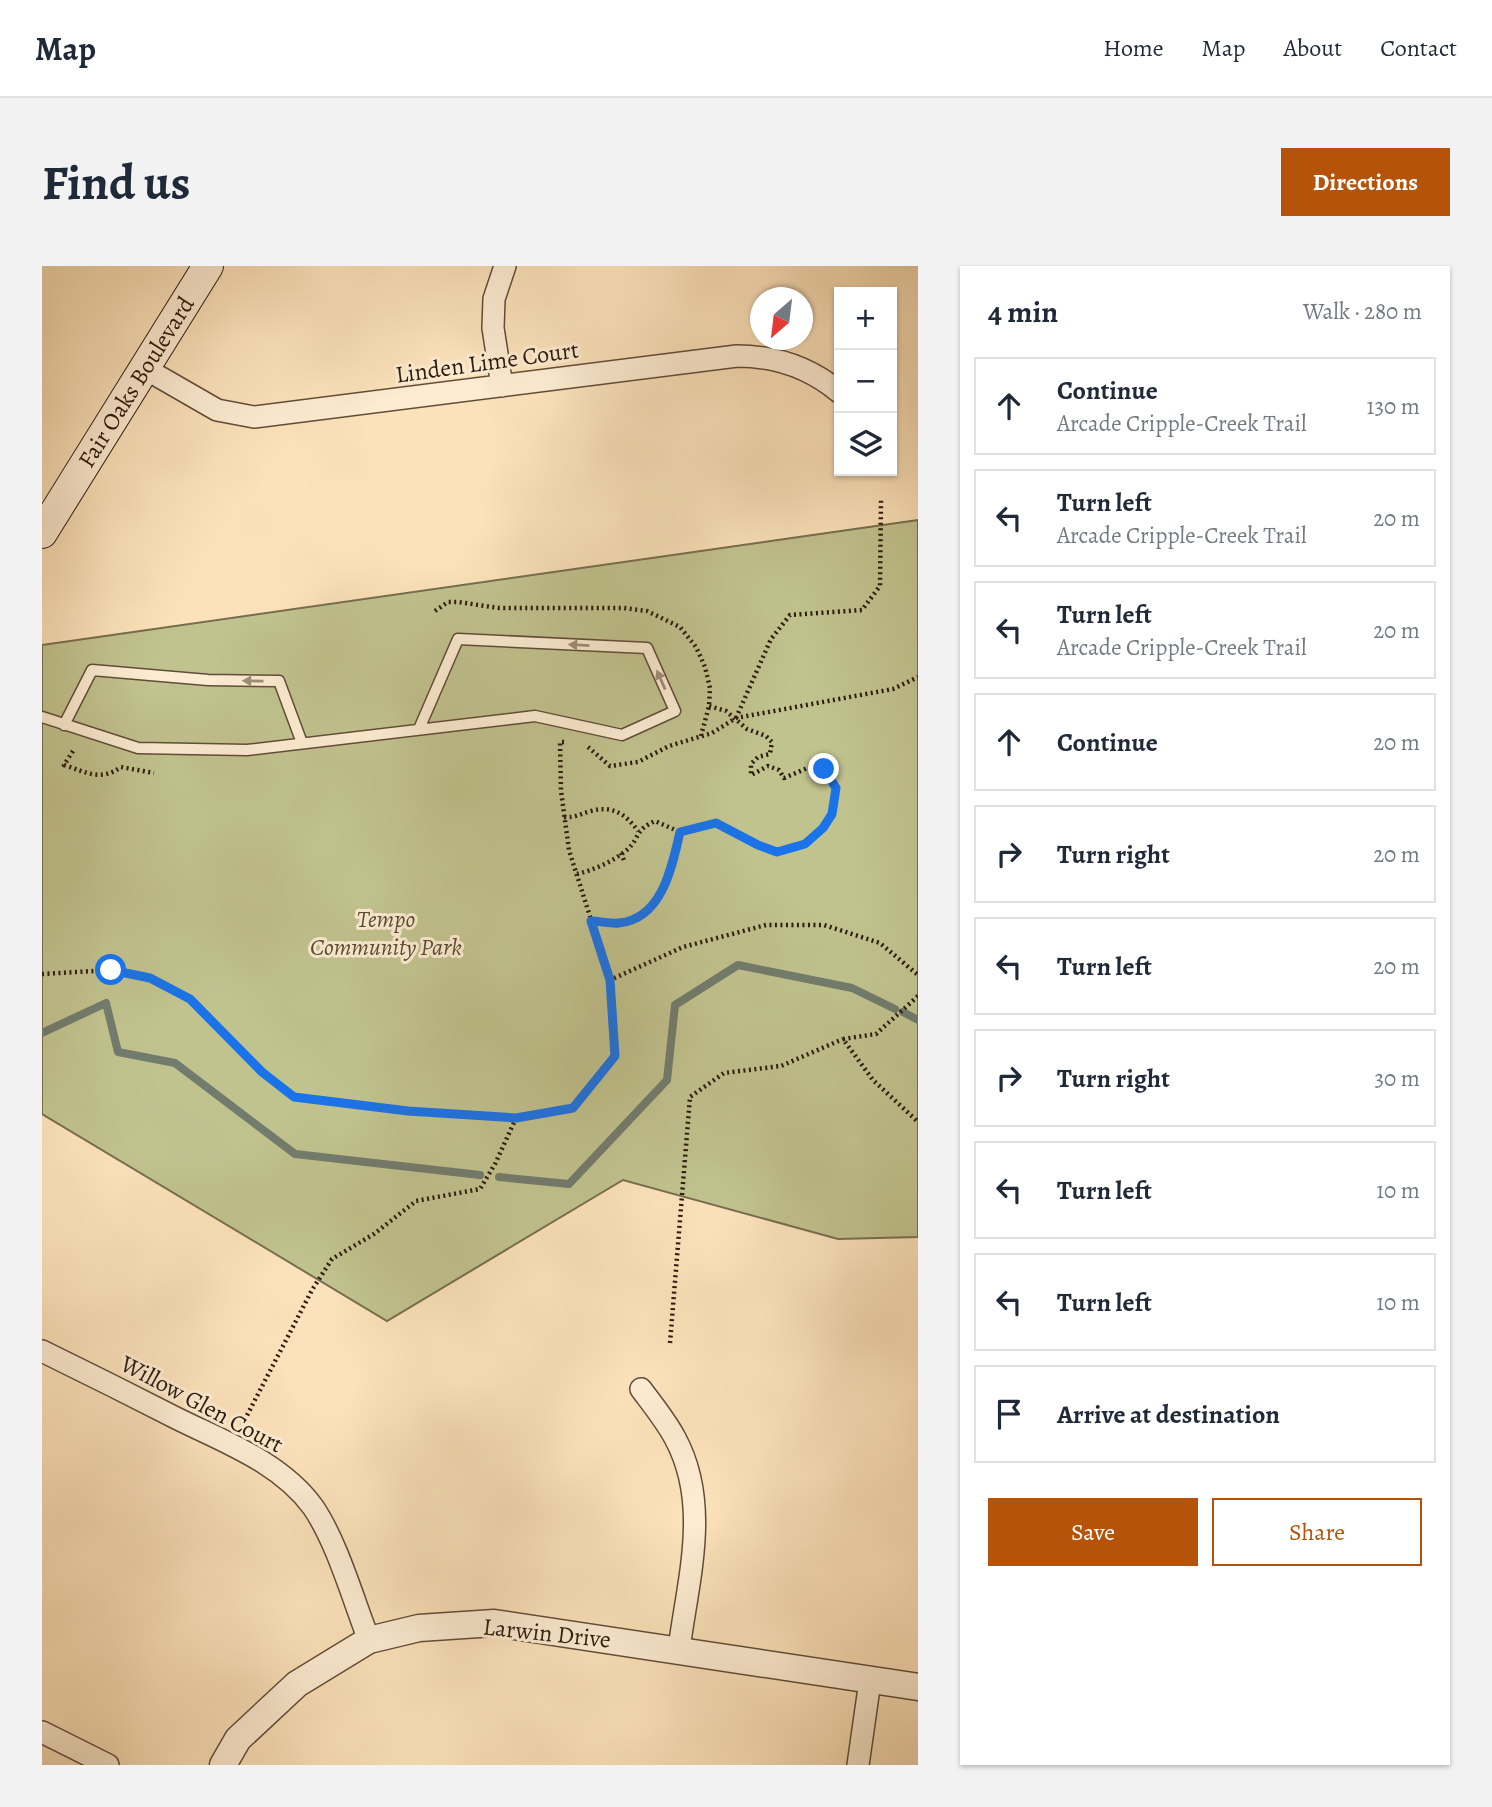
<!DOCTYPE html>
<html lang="en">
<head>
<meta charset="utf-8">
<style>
	:root { --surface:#fff; --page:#f2f2f3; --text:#1f2937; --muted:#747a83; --line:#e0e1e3; --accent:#b45309 }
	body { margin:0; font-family:Alegreya,serif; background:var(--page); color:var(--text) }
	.controls { position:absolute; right:21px; top:21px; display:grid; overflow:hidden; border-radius:0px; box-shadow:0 2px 5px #0004 }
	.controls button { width:63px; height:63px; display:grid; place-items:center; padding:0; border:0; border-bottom:2px solid var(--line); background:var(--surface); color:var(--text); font:35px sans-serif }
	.compass { position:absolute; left:708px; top:21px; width:63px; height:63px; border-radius:50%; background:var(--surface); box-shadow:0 2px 5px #0004; rotate:208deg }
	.stop { position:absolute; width:21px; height:21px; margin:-16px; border:5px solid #1a73e8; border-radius:50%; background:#fff }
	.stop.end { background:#1a73e8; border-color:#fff; box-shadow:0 2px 7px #0008 }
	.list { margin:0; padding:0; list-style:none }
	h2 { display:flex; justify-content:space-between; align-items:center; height:91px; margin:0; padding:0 28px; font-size:30px }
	h2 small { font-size:23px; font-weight:400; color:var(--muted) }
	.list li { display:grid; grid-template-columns:46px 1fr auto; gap:21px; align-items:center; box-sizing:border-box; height:98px; margin:0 14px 14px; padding:0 14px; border:2px solid var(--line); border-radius:0px }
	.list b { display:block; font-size:26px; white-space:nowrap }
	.list p { margin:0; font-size:23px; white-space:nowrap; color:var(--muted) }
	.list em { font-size:23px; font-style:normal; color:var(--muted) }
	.actions { display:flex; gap:14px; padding:21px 28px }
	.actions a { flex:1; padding:16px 0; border:2px solid var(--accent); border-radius:0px; text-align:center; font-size:24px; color:var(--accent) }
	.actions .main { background:var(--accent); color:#fff }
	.icon { flex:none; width:38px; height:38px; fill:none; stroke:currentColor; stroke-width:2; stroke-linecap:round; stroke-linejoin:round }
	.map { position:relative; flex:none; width:876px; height:1499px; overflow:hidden; border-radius:0px }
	header { display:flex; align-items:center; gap:42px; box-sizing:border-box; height:98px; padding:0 35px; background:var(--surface); border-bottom:2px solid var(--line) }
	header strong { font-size:33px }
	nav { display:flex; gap:38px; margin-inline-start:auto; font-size:24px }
	.intro { display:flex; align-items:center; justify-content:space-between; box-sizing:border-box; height:168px; padding:0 42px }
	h1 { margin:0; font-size:49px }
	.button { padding:18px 32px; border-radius:0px; background:var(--accent); color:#fff; font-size:24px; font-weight:700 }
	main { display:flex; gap:42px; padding:0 42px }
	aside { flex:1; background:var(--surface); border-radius:0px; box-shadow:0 2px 5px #0004 }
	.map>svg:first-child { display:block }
	.green { fill:#c1c38f; stroke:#776e4e; stroke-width:2 }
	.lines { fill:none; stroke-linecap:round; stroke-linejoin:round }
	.stream { stroke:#727c6d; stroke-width:8 }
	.service-casing { stroke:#614c39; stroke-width:13 }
	.minor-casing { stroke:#614c39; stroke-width:24 }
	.tertiary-casing { stroke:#614c39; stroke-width:29 }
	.secondary-casing { stroke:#2d1a0e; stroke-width:32 }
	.path { stroke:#2d1a0e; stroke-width:4.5; stroke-dasharray:2 3.5; stroke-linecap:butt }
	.service { stroke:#fdecd2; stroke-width:10 }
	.minor { stroke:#fdecd2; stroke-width:21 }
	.tertiary { stroke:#fdecd2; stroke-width:26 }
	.secondary { stroke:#fdecd2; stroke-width:30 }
	.oneway { fill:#9f8e7a }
	.route { stroke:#1a73e8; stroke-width:9 }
	.labels { text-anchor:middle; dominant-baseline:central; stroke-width:6; stroke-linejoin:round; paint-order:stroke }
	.street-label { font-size:24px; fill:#2d1a0e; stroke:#fdecd2 }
	.park-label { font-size:24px; font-style:italic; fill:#594d35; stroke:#fdecd2 }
</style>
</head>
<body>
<header>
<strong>Map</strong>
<nav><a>Home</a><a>Map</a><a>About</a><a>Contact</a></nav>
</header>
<div class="intro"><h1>Find us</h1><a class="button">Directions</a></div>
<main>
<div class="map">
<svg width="876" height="1499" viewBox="0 0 876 1499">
	<rect width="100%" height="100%" fill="#fce2ba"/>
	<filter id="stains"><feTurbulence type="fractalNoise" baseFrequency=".00286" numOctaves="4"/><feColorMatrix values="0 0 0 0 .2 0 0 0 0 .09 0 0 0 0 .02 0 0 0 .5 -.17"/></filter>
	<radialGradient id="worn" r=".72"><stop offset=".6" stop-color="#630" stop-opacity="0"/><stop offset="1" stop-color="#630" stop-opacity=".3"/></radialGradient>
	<path class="green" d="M876,254V971L796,973L581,914L345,1055L0,848V379Z"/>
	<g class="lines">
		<path class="stream" d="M861,746L876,754
			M0,767L64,737L76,786L133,797L253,888L438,909
			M457,911L527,918L625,814L633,739L696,699L810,722L853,743"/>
		<defs>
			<path id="service" d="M0,451L96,482L205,484L493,450L580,469L633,445L605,382L416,373L377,463
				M22,459L50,404L166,414L237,415L260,477"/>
			<path id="minor" d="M102,102L175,144L212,151L695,90C734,90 767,101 797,126
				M460,120L451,62L452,33L463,0
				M0,1085C45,1107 89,1129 134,1152C182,1176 238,1196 271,1241C295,1276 311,1333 327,1374
				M599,1123C611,1139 624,1155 633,1172C669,1238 646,1313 637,1383
				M0,1466L66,1499
				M816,1499L828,1415"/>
			<path id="tertiary" d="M181,1499L196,1473L255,1418L327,1374L377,1362L452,1357L876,1421"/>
			<path id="secondary" d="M0,267L166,0"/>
		</defs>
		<use href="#service" class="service-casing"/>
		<use href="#minor" class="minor-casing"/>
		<use href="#tertiary" class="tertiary-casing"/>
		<use href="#secondary" class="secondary-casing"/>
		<path class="path" d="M393,345L406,336H416L457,342H582L605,345L638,361L654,381L663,401L668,422L667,440L659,470
			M694,452L729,373L748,349L820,344L838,320L839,233
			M522,476H518L519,525L527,584L568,714
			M546,481L568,500L596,496L627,480L670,467L694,452L851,423L876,411
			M31,485L22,499C44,506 58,516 79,501L112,507
			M522,551C533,552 538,548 549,545C570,539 584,548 596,565
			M638,566L674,557L716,579L735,586L763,578L781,562L790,548L794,522L782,503L768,501L742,512L737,504L726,500L709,509V498L716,491L728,488L730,476L724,470L705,463L684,445L667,440
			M579,587L583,597
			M535,608C552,604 572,595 586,583C598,571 593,564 613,555L638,566C630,601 620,653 577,657C568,658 558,656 549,655
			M0,708L69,704L108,712L148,733L220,806L252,831L366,845L474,852L532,842L573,790L568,714L641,681L724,659H782L838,677L876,709
			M876,730L834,768L801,773L831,814L876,856
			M628,1077L648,831L682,807L739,800L801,773
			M200,1159L270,1024L290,993L332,968L374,935L438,923L453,898L474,852"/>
		<use href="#service" class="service"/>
		<use href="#minor" class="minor"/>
		<use href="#tertiary" class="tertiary"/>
		<use href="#secondary" class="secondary"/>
	</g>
	<defs><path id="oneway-solid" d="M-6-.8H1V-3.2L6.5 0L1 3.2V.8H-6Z" transform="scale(1.75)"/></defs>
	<g class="oneway">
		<use href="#oneway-solid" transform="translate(537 379) rotate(-177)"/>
		<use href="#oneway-solid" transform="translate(619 414) rotate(-114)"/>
		<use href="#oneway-solid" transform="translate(211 415) rotate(-179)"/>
	</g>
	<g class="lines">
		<path class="route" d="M69,704L108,712L148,733L220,806L252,831L366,845L474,852L531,842L573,790L568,714L549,655C558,655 568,658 577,657C620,653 630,601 638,566L674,557L716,579L735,586L763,578L781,562L790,548L794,522L782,503"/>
	</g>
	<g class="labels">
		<g class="street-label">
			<text transform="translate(445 96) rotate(-8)">Linden Lime Court</text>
			<text transform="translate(94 116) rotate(-58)">Fair Oaks Boulevard</text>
			<text transform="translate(160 1138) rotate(28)">Willow Glen Court</text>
			<text transform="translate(505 1367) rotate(6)">Larwin Drive</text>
		</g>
		<g class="park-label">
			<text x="344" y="653">Tempo<tspan x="344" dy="28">Community Park</tspan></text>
		</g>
	</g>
	<rect width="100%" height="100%" filter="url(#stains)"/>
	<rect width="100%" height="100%" fill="url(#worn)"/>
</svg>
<div class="controls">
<button>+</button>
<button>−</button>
<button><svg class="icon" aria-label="layers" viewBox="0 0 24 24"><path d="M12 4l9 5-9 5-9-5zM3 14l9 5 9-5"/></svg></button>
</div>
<svg class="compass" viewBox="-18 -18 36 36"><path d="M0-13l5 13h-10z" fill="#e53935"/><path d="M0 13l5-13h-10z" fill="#747a83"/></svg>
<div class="stop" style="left:69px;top:704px"></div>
<div class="stop end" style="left:782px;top:503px"></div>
</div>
<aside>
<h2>4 min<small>Walk · 280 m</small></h2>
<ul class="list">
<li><svg class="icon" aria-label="ahead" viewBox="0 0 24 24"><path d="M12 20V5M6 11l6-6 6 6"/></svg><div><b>Continue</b><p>Arcade Cripple-Creek Trail</p></div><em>130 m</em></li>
<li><svg class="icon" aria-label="left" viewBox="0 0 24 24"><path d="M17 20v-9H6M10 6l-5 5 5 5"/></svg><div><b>Turn left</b><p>Arcade Cripple-Creek Trail</p></div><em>20 m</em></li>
<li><svg class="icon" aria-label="left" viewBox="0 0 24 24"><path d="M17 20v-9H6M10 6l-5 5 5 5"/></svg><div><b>Turn left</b><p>Arcade Cripple-Creek Trail</p></div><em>20 m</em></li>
<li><svg class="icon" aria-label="ahead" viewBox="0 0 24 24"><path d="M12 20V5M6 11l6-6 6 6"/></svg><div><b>Continue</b></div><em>20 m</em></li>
<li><svg class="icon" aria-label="right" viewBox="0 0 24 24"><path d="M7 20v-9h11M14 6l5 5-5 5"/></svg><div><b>Turn right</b></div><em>20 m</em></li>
<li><svg class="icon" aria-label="left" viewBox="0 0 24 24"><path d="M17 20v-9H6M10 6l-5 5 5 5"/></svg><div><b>Turn left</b></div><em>20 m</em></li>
<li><svg class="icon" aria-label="right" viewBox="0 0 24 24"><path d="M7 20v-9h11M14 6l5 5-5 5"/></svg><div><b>Turn right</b></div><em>30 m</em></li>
<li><svg class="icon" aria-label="left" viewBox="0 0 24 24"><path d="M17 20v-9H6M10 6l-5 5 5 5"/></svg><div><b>Turn left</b></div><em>10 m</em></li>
<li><svg class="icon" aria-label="left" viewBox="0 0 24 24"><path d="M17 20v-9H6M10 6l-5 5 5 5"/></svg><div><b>Turn left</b></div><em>10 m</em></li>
<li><svg class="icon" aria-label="arrive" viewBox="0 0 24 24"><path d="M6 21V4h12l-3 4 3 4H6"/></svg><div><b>Arrive at destination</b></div></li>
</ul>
<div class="actions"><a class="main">Save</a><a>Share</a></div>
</aside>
</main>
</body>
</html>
